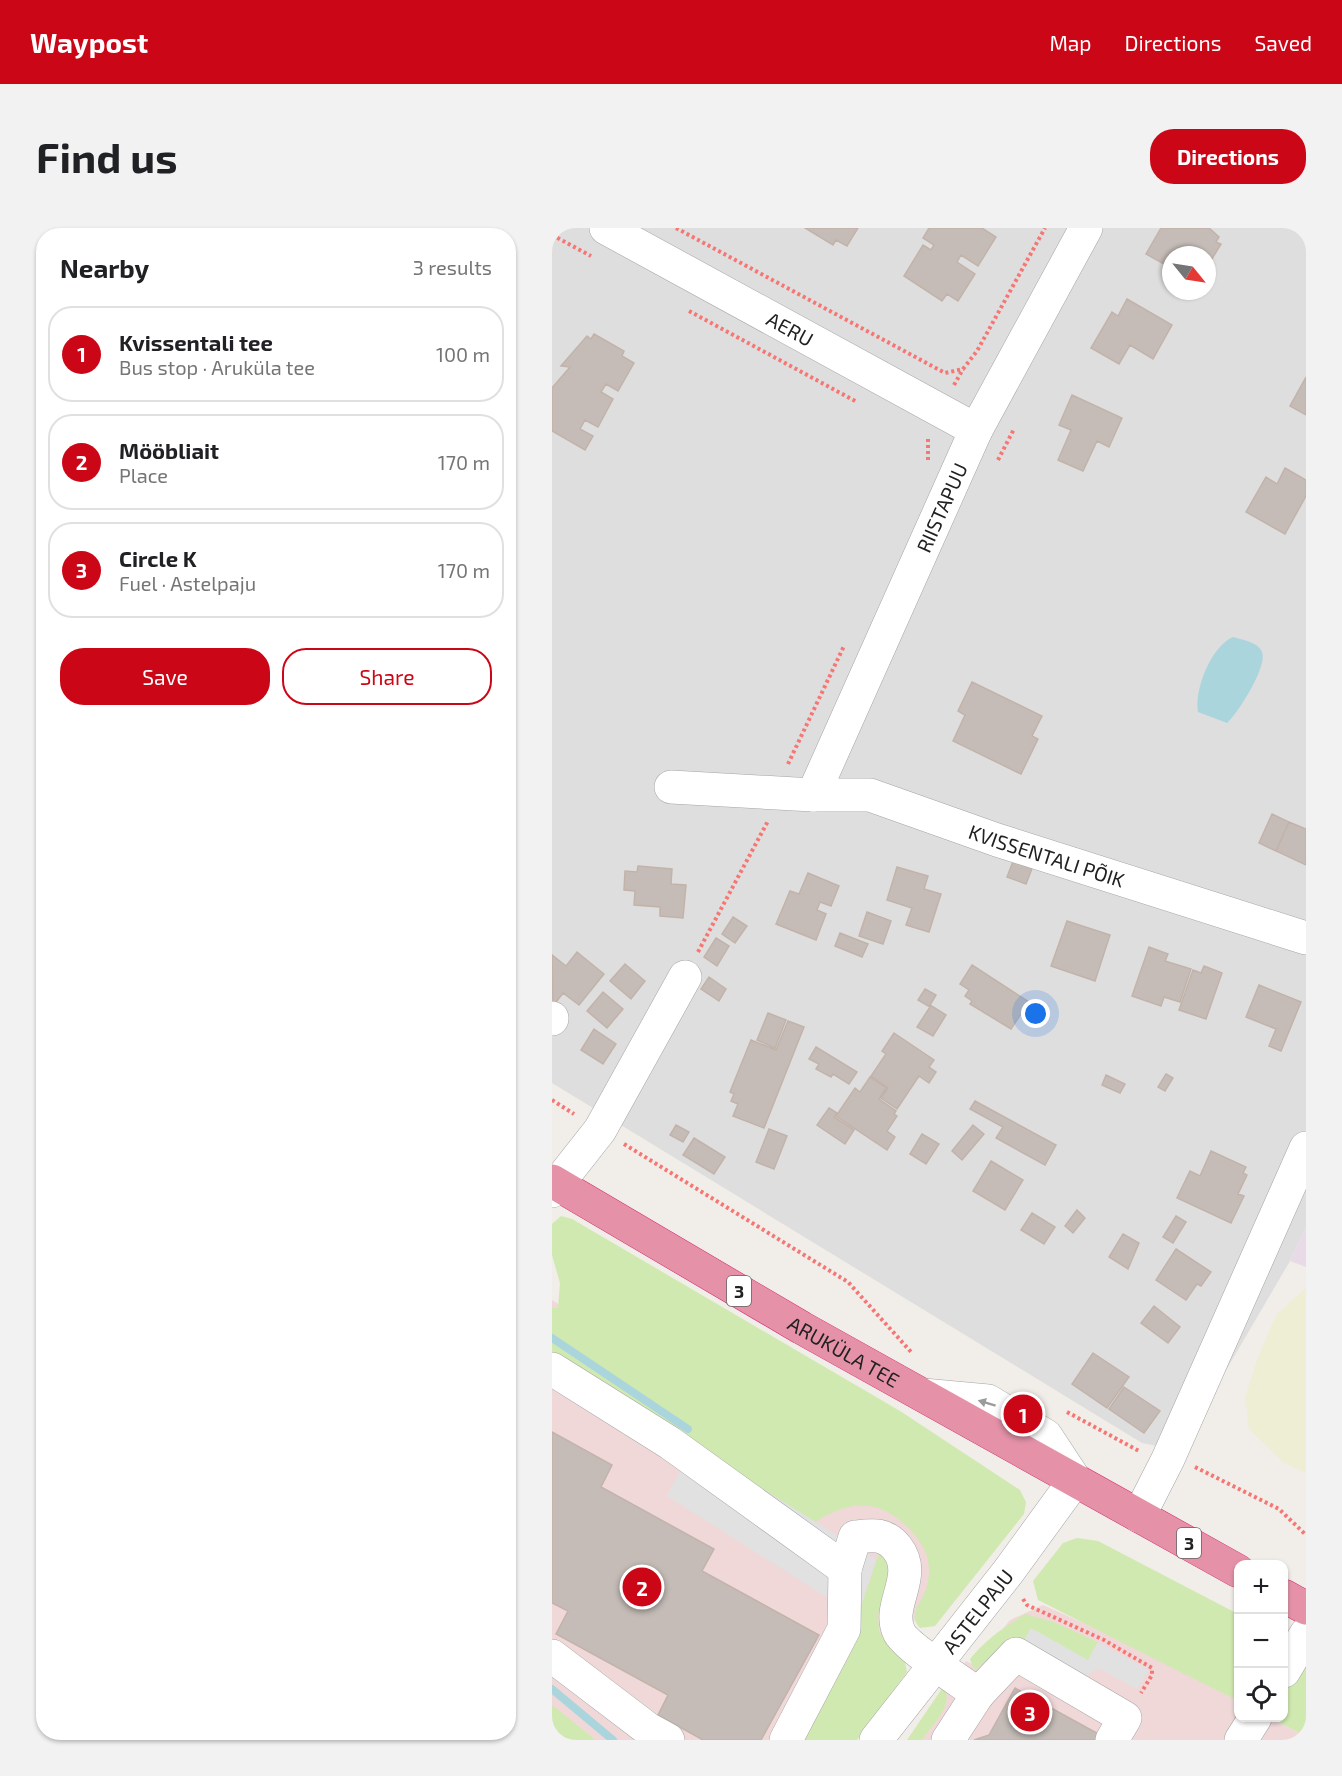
<!DOCTYPE html>
<html lang="en">
<head>
<meta charset="utf-8">
<style>
	:root { --surface:#fff; --page:#f2f2f2; --text:#202124; --muted:#757577; --line:#e0e0e0; --accent:#cb0717 }
	body { margin:0; font-family:"Exo 2",sans-serif; background:var(--page); color:var(--text) }
	.controls { position:absolute; right:18px; bottom:18px; display:grid; overflow:hidden; border-radius:12px; box-shadow:0 2px 4px #0004 }
	.controls button { width:54px; height:54px; display:grid; place-items:center; padding:0; border:0; border-bottom:2px solid var(--line); background:var(--surface); color:var(--text); font:30px sans-serif }
	.compass { position:absolute; left:610px; top:18px; width:54px; height:54px; border-radius:50%; background:var(--surface); box-shadow:0 2px 4px #0004; rotate:120deg }
	.you { position:absolute; left:484px; top:786px; width:21px; height:21px; margin:-15px; border:4px solid #fff; border-radius:50%; background:#1a73e8; box-shadow:0 0 0 9px #1a73e833 }
	.badge { display:grid; place-items:center; width:39px; height:39px; border-radius:50%; background:var(--accent); color:#fff; font-size:20px; font-weight:700 }
	.pin { position:absolute; translate:-50% -50%; border:3px solid #fff; box-shadow:0 2px 6px #0006 }
	.list { margin:0; padding:0; list-style:none }
	h2 { display:flex; justify-content:space-between; align-items:center; height:78px; margin:0; padding:0 24px; font-size:26px }
	h2 small { font-size:20px; font-weight:400; color:var(--muted) }
	.list li { display:grid; grid-template-columns:39px 1fr auto; gap:18px; align-items:center; box-sizing:border-box; height:96px; margin:0 12px 12px; padding:0 12px; border:2px solid var(--line); border-radius:24px }
	.list b { display:block; font-size:22px; white-space:nowrap }
	.list p { margin:0; font-size:20px; white-space:nowrap; color:var(--muted) }
	.list em { font-size:20px; font-style:normal; color:var(--muted) }
	.actions { display:flex; gap:12px; padding:18px 24px }
	.actions a { flex:1; padding:14px 0; border:2px solid var(--accent); border-radius:24px; text-align:center; font-size:21px; color:var(--accent) }
	.actions .main { background:var(--accent); color:#fff }
	.icon { flex:none; width:33px; height:33px; fill:none; stroke:currentColor; stroke-width:2; stroke-linecap:round; stroke-linejoin:round }
	.map { position:relative; flex:none; width:754px; height:1512px; overflow:hidden; border-radius:24px }
	header { display:flex; align-items:center; gap:36px; box-sizing:border-box; height:84px; padding:0 30px; background:var(--accent); color:#fff }
	header strong { font-size:28px }
	nav { display:flex; gap:33px; margin-inline-start:auto; font-size:21px }
	.intro { display:flex; align-items:center; justify-content:space-between; box-sizing:border-box; height:144px; padding:0 36px }
	h1 { margin:0; font-size:42px }
	.button { padding:15px 27px; border-radius:24px; background:var(--accent); color:#fff; font-size:21px; font-weight:700 }
	main { display:flex; gap:36px; padding:0 36px }
	aside { flex:1; background:var(--surface); border-radius:24px; box-shadow:0 2px 4px #0004 }
	.map>svg:first-child { display:block }
	.residential { fill:#dfdede; fill-rule:evenodd }
	.commercial { fill:#f0d8d9 }
	.industrial { fill:#e9dae8 }
	.farmland { fill:#eeeed4 }
	.grass { fill:#d0e9b0 }
	.parking { fill:#e1e1e1 }
	.water { fill:#aad5dd }
	.lines { fill:none; stroke-linecap:round; stroke-linejoin:round }
	.stream { stroke:#aad5dd; stroke-width:8 }
	.building { fill:#c5bcb7; stroke:#c2b3aa; stroke-width:1.5 }
	.minor-casing { stroke:#a5a5a5; stroke-width:34 }
	.highway-casing { stroke:#d62d75; stroke-width:34 }
	.path { stroke:#f67674; stroke-width:4; stroke-dasharray:3 3; stroke-linecap:butt }
	.minor { stroke:#fff; stroke-width:33 }
	.highway { stroke:#e592a9; stroke-width:33 }
	.oneway { fill:#9b9b9b }
	.labels { text-anchor:middle; dominant-baseline:central; stroke-width:6; stroke-linejoin:round; paint-order:stroke }
	.shield { fill:#fff; stroke:#646464; stroke-width:1.5 }
	.shield-label { font-size:18px; font-weight:bold; fill:#212121 }
	.street-label { font-size:20px; fill:#212121; stroke:#fff }
</style>
</head>
<body>
<header>
<strong>Waypost</strong>
<nav><a>Map</a><a>Directions</a><a>Saved</a></nav>
</header>
<div class="intro"><h1>Find us</h1><a class="button">Directions</a></div>
<main>
<aside>
<h2>Nearby<small>3 results</small></h2>
<ul class="list">
<li><span class="badge">1</span><div><b>Kvissentali tee</b><p>Bus stop · Aruküla tee</p></div><em>100 m</em></li>
<li><span class="badge">2</span><div><b>Mööbliait</b><p>Place</p></div><em>170 m</em></li>
<li><span class="badge">3</span><div><b>Circle K</b><p>Fuel · Astelpaju</p></div><em>170 m</em></li>
</ul>
<div class="actions"><a class="main">Save</a><a>Share</a></div>
</aside>
<div class="map">
<svg width="754" height="1512" viewBox="0 0 754 1512">
	<rect width="100%" height="100%" fill="#f1ede8"/>
	<path class="residential" d="M0,0H754V1000L738,1033L656,1173L635,1224L590,1215L0,855ZM619,27H655V63H619Z"/>
	<path class="commercial" d="M0,1072L413,1324L275,1512H44L0,1478Z
		M491,1377L554,1405L686,1473V1490H718L754,1508V1512H356L414,1433L422,1437L458,1392Z"/>
	<path class="industrial" d="M754,1000V1039L738,1033Z"/>
	<path class="farmland" d="M754,1060V1245L732,1235L697,1201L693,1170L705,1132L724,1087Z"/>
	<path class="grass" d="M9,988L20,991L348,1183L468,1262L474,1274L472,1286L383,1398L368,1400C356,1387 367,1378 373,1364C377,1354 378,1343 376,1332C372,1311 344,1284 323,1279C302,1274 279,1283 262,1295L0,1125V1080H6L8,1055L0,1027V996Z
		M525,1310L546,1313L686,1386V1473L486,1372L481,1353L511,1315Z
		M328,1322L341,1338L326,1387L327,1404L352,1430L355,1444L305,1512H251L309,1378Z
		M473,1386L502,1394L546,1414L536,1432L469,1418L445,1424L425,1441L421,1440L418,1431C433,1412 452,1399 473,1386Z
		M732,1406L754,1414V1508L718,1490H732Z
		M391,1459C404,1476 379,1498 370,1512H355Z
		M0,1477L44,1512H0Z"/>
	<path class="parking" d="M141,1217L324,1332L309,1378L273,1368L115,1268Z
		M479,1400L536,1432L546,1414L597,1442L585,1461L546,1440L521,1459L464,1426Z"/>
	<path class="water" d="M681,409C691,412 706,414 710,424C716,438 686,485 675,495L646,484C642,462 659,418 681,409Z"/>
	<g class="lines">
		<path class="stream" d="M0,1110L136,1201
			M0,1461L61,1512"/>
	</g>
	<path class="building" d="M253,0H306L295,18L284,12L281,17Z
		M377,0H430L444,9L426,38L409,27L405,34L423,46L406,73L395,66L390,73L352,48L371,17L379,22L382,17L371,10Z
		M609,0H657L667,9L664,14L669,16L655,39V27L632,26L619,27V40L594,26Z
		M575,71L620,97L601,131L578,117L567,136L539,120L560,84L566,88Z
		M42,106L72,123L70,128L82,135L66,163L54,156L49,164L61,171L46,199L33,192L28,201L41,208L33,222L0,203V160L18,139L9,138L35,108L39,111Z
		M754,149V187L738,178Z
		M520,167L570,190L557,219L545,213L531,243L506,232L519,202L507,197Z
		M733,240L754,252V268L733,306L694,284L714,249L725,256Z
		M420,454L490,488L480,508L486,511L469,546L401,513L413,487L406,483Z
		M720,586L737,594L724,623L707,615Z
		M737,594L754,601V637L724,623Z
		M462,631L481,638L474,656L455,649Z
		M86,638L120,641L119,656L134,657L131,690L108,688V679L82,677L83,663L72,662L73,643L85,644Z
		M345,639L376,648L372,661L389,666L377,704L354,697L360,680L335,672Z
		M256,645L287,658L279,678L268,674L265,682L274,686L264,712L224,696L238,663L247,666Z
		M315,684L339,693L331,716L307,708Z
		M181,689L195,698L183,715L170,706Z
		M515,693L558,707L543,753L499,738Z
		M288,705L316,716L310,729L283,718Z
		M164,710L177,718L165,738L152,729Z
		M597,719L616,726L613,733L639,741L628,774L612,769L609,778L580,768Z
		M25,724L52,746L27,777L11,765L1,778L0,727L14,738Z
		M73,736L93,753L79,771L58,753Z
		M420,737L477,774L459,801L418,776L420,773L413,768L417,762L408,756Z
		M652,738L670,745L654,791L627,782L641,742L649,745Z
		M157,749L174,761L167,773L149,761Z
		M707,757L749,774L729,823L717,818L724,801L694,789Z
		M373,761L384,767L378,777L394,787L381,808L365,799L378,779L366,772Z
		M51,764L71,781L55,800L35,783Z
		M216,785L234,792L223,820L205,812Z
		M236,793L252,799L212,900L181,888L186,876L179,873L182,866L178,864L199,812L224,822Z
		M42,801L64,816L51,836L29,822Z
		M342,805L382,832L377,839L384,844L377,855L367,848L345,881L329,870L336,860L319,848L334,826L330,823Z
		M264,819L305,844L297,856L281,846L279,849L264,841L267,836L257,831Z
		M614,846L621,850L613,863L606,859Z
		M554,847L573,856L568,865L550,857Z
		M318,849L334,860L327,871L344,883L342,886L345,888L335,903L343,909L335,922L284,888L303,860L308,864Z
		M423,873L504,917L493,937L444,910L451,899L418,881Z
		M277,880L285,885L282,889L302,902L293,916L265,897Z
		M124,897L137,904L131,914L118,907Z
		M421,897L432,906L410,932L400,923Z
		M217,901L235,908L222,941L204,934Z
		M370,906L387,916L374,936L358,926Z
		M142,910L173,929L162,946L131,927Z
		M659,923L694,939L691,945L695,947L686,966L692,968L679,995L625,970L638,943L648,948Z
		M439,933L471,952L453,982L421,963Z
		M525,982L533,990L521,1005L513,998Z
		M480,985L503,999L492,1016L469,1002Z
		M624,988L634,994L621,1015L611,1009Z
		M571,1006L587,1015L576,1041L557,1029Z
		M624,1021L659,1044L649,1058L645,1056L634,1072L604,1052Z
		M602,1078L628,1099L616,1115L589,1095Z
		M541,1125L577,1149L555,1180L520,1156Z
		M572,1159L608,1183L592,1205L557,1181Z
		M0,1204L60,1237L49,1259L162,1321L150,1343L267,1407L209,1512H151L106,1487L116,1467L4,1406L16,1383L0,1375Z
		M463,1460L552,1509L550,1512H422L437,1507Z"/>
	<g class="lines">
		<defs>
			<g id="minor">
				<path id="s1" d="M54,0L424,202"/>
				<path id="s2" d="M119,559L261,567H318L445,612L754,710"/>
				<path id="s3" d="M261,567L424,202L534,0"/>
				<path d="M0,791V790"/>
				<path d="M0,963L48,902L133,749"/>
				<path d="M0,1141L118,1215L293,1341L303,1309C321,1307 333,1305 345,1320C367,1348 334,1377 347,1404C353,1418 411,1455 426,1466L396,1512"/>
				<path d="M587,1288L616,1231L754,920"/>
				<path d="M0,1428L96,1501L116,1512"/>
				<path d="M732,1443L754,1406"/>
				<path d="M426,1466L464,1426L573,1490L560,1512"/>
				<path d="M234,1512L292,1401L293,1341"/>
				<path id="s4" d="M324,1512L456,1344L523,1252L494,1208L436,1173L371,1167"/>
				<path d="M689,1512L703,1490"/>
			</g>
			<g id="highway">
				<path id="s5" d="M0,953L250,1100L686,1343"/>
				<path d="M732,1368L754,1380"/>
			</g>
		</defs>
		<use href="#minor" class="minor-casing"/>
		<use href="#highway" class="highway-casing"/>
		<path class="path" d="M124,0L393,145L411,141L425,123L493,0
			M0,7L39,28
			M137,83L305,174
			M402,157L411,141
			M376,232V209
			M446,232L462,201
			M236,536L292,418
			M146,724L216,593
			M0,872L22,886
			M72,916L296,1054L360,1125
			M515,1184L587,1223
			M643,1239L727,1281L754,1307
			M471,1371L475,1377L552,1412L600,1440V1447L589,1465"/>
		<use href="#minor" class="minor"/>
		<use href="#highway" class="highway"/>
	</g>
	<defs><path id="oneway-solid" d="M-6-.8H1V-3.2L6.5 0L1 3.2V.8H-6Z" transform="scale(1.5)"/></defs>
	<use class="oneway" href="#oneway-solid" transform="translate(435 1175) rotate(-163)"/>
	<g class="labels">
		<g class="shield">
			<rect x="175" y="1048" width="24" height="30" rx="4.5"/>
			<rect x="625" y="1300" width="24" height="30" rx="4.5"/>
		</g>
		<g class="shield-label">
			<text x="187" y="1063">3</text>
			<text x="637" y="1315">3</text>
		</g>
		<g class="street-label">
			<text stroke="none"><textPath href="#s1" startOffset="210">AERU</textPath></text>
			<text stroke="none"><textPath href="#s3" startOffset="315">RIISTAPUU</textPath></text>
			<text stroke="none"><textPath href="#s2" startOffset="386">KVISSENTALI PÕIK</textPath></text>
			<text stroke="none"><textPath href="#s5" startOffset="338">ARUKÜLA TEE</textPath></text>
			<text stroke="none"><textPath href="#s4" startOffset="164">ASTELPAJU</textPath></text>
		</g>
	</g>
</svg>
<div class="controls">
<button>+</button>
<button>−</button>
<button><svg class="icon" aria-label="locate" viewBox="0 0 24 24"><circle cx="12" cy="12" r="6"/><path d="M12 2v4M12 18v4M2 12h4M18 12h4"/></svg></button>
</div>
<svg class="compass" viewBox="-18 -18 36 36"><path d="M0-13l5 13h-10z" fill="#e53935"/><path d="M0 13l5-13h-10z" fill="#757577"/></svg>
<div class="you"></div>
<div class="pin badge" style="left:471px;top:1186px">1</div>
<div class="pin badge" style="left:90px;top:1359px">2</div>
<div class="pin badge" style="left:478px;top:1484px">3</div>
</div>
</main>
</body>
</html>
